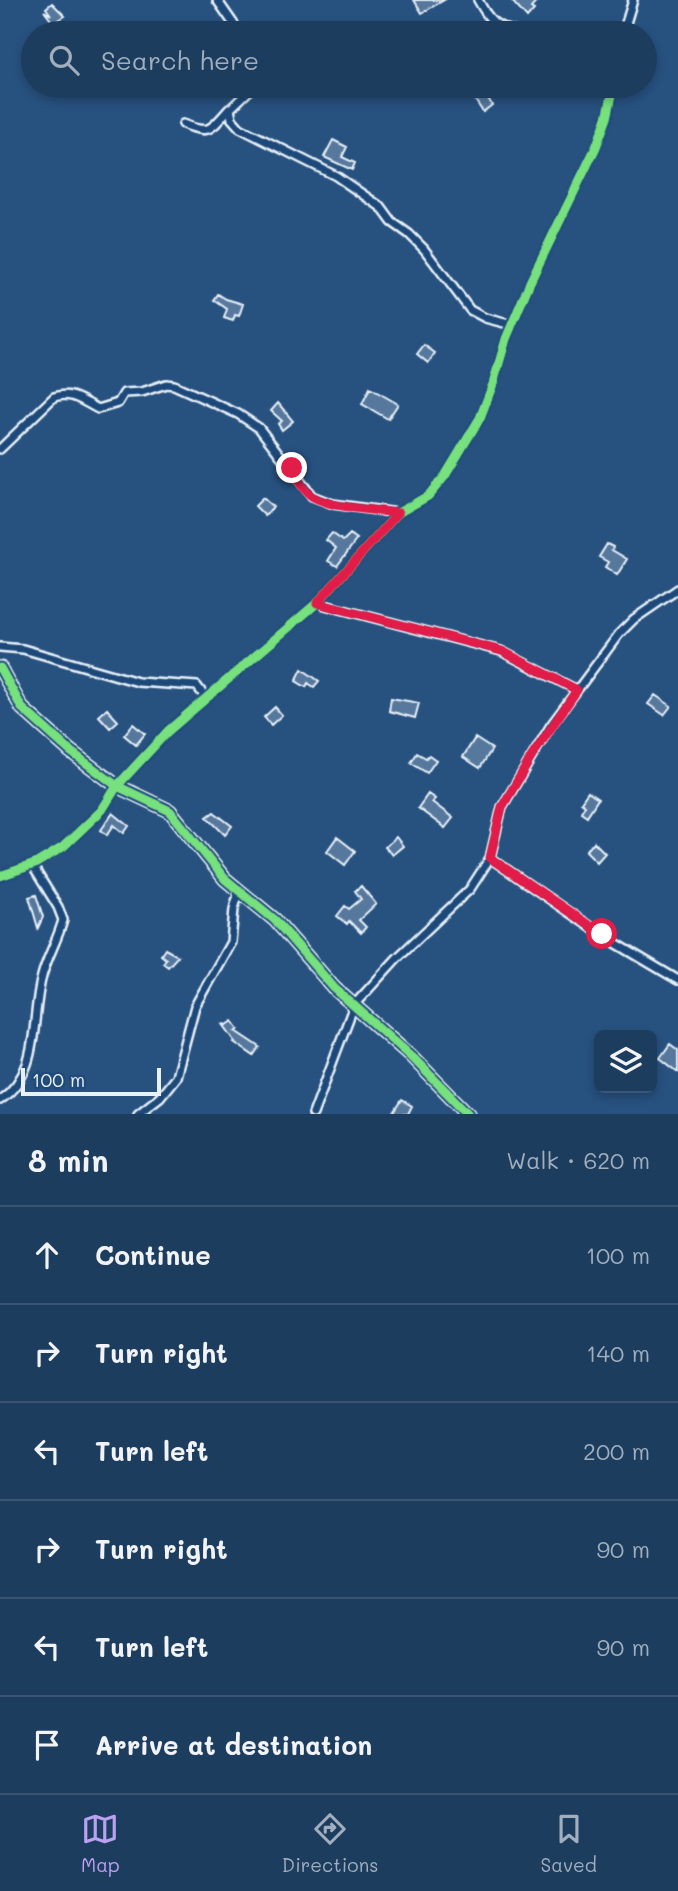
<!DOCTYPE html>
<html lang="en">
<head>
<meta charset="utf-8">
<style>
	:root { --surface:#1d3d5f; --page:#2a4868; --text:#f1f3f6; --muted:#a0aebd; --line:#3b5674; --accent:#bca0f2 }
	body { margin:0; font-family:Mali,sans-serif; background:var(--page); color:var(--text) }
	.controls { position:absolute; right:21px; bottom:21px; display:grid; overflow:hidden; border-radius:10px; box-shadow:0 4px 10px #0003 }
	.controls button { width:63px; height:63px; display:grid; place-items:center; padding:0; border:0; border-bottom:2px solid var(--line); background:var(--surface); color:var(--text); font:35px sans-serif }
	.scale { position:absolute; left:21px; bottom:18px; width:140px; box-sizing:border-box; padding-left:7px; border:4px solid #e8f1f8; border-top:0; font-size:19px; line-height:24px; white-space:nowrap; color:#e8f1f8; -webkit-text-stroke:5px #1f4a7a; paint-order:stroke }
	.stop { position:absolute; width:21px; height:21px; margin:-16px; border:5px solid #e11d48; border-radius:50%; background:#fff }
	.stop.end { background:#e11d48; border-color:#fff; box-shadow:0 2px 7px #0008 }
	.list { margin:0; padding:0; list-style:none }
	h2 { display:flex; justify-content:space-between; align-items:center; height:91px; margin:0; padding:0 28px; font-size:30px }
	h2 small { font-size:23px; font-weight:400; color:var(--muted) }
	.list li { display:grid; grid-template-columns:46px 1fr auto; gap:21px; align-items:center; box-sizing:border-box; height:98px; padding:0 28px; border-top:2px solid var(--line) }
	.list b { display:block; font-size:26px; white-space:nowrap }
	.list em { font-size:23px; font-style:normal; color:var(--muted) }
	.icon { flex:none; width:38px; height:38px; fill:none; stroke:currentColor; stroke-width:2; stroke-linecap:round; stroke-linejoin:round }
	.map { position:relative; flex:none; width:678px; height:1114px; overflow:hidden }
	.search { position:absolute; background:var(--surface); box-shadow:0 4px 10px #0003; left:21px; right:21px; top:21px; height:77px; display:flex; align-items:center; gap:18px; box-sizing:border-box; padding:0 24px; border-radius:38px; color:var(--muted); font-size:26px }
	.sheet { height:679px; background:var(--surface) }
	nav { display:flex; justify-content:space-around; align-items:center; box-sizing:border-box; height:98px; border-top:2px solid var(--line); background:var(--surface); font-size:19px; color:var(--muted) }
	nav a { display:grid; justify-items:center; gap:4px }
	nav .on { color:var(--accent) }
	.map>svg:first-child { display:block }
	.building { fill:#57789d; stroke:#e8f1f8; stroke-width:2 }
	.lines { fill:none; stroke-linecap:round; stroke-linejoin:round }
	.street-casing { stroke:#e8f1f8; stroke-width:12 }
	.secondary-casing { stroke:#e8f1f8; stroke-width:16 }
	.street { stroke:#1f4a7a; stroke-width:7 }
	.secondary { stroke:#1f4a7a; stroke-width:10 }
	.cycleway-casing { stroke:#1f4a7a; stroke-width:13 }
	.cycleway { stroke:#77e17e; stroke-width:9 }
	.route { stroke:#e11d48; stroke-width:9 }
</style>
</head>
<body>
<div class="map">
<svg width="678" height="1114" viewBox="0 0 678 1114">
	<rect width="100%" height="100%" fill="#27517f"/>
	<filter id="ink" filterUnits="userSpaceOnUse"><feTurbulence type="fractalNoise" baseFrequency=".0143" numOctaves="2"/><feDisplacementMap in="SourceGraphic" scale="14" xChannelSelector="R" yChannelSelector="G"/><feConvolveMatrix kernelMatrix="1 2 1 2 8 2 1 2 1" color-interpolation-filters="sRGB"/></filter>
	<g filter="url(#ink)">
		<path class="building" d="M414,0H444L422,13Z
			M511,0H538L531,8L534,10L527,18Z
			M52,3L65,16L58,20L66,26L61,33L44,11L51,15L46,8Z
			M485,93L492,105L483,112L475,100Z
			M333,140L347,147L342,157L355,163L352,170L324,157Z
			M218,294L226,299L243,304L239,316L235,315L233,321L224,318L227,309L214,300Z
			M424,345L435,353L428,363L417,354Z
			M370,388L398,404L388,419L362,404Z
			M278,403L293,421L282,430L278,424L282,421L271,411Z
			M263,498L273,507L265,516L255,506Z
			M332,533L343,541L350,534L357,539L337,566L328,561L336,548L326,540Z
			M607,544L613,547L612,550L627,559L617,575L605,567L608,562L599,557Z
			M302,669L319,681L314,687L308,683L306,687L296,681Z
			M655,695L671,706L664,715L648,704Z
			M391,698L419,703L415,718L389,711Z
			M275,707L282,715L271,725L264,717Z
			M107,709L118,721L110,728L99,716Z
			M133,724L145,734L136,745L124,735Z
			M475,738L492,749L480,768L463,757Z
			M417,753L426,758L429,755L436,760L427,773L411,763Z
			M588,792L598,799L587,816L581,812L585,805L581,802Z
			M428,794L435,799L432,802L453,818L445,828L418,808Z
			M214,812L232,826L225,835L207,817Z
			M113,813L129,826L124,833L114,825L107,835L101,830Z
			M337,837L355,851L345,865L327,851Z
			M396,837L403,846L392,855L385,847Z
			M594,842L605,853L597,862L586,851Z
			M361,886L376,904L359,920L366,927L361,933L349,921L347,924L337,916L345,906L349,909L361,899L355,891Z
			M36,895L43,917L38,928L29,897Z
			M165,949L178,956L168,967L163,963L166,959L161,955Z
			M233,1021L239,1029L236,1031L260,1047L254,1056L234,1042L235,1041L223,1024L227,1025Z
			M670,1044L678,1050V1072L660,1058Z
			M402,1100L412,1106L408,1114H393Z"/>
		<g class="lines">
			<defs>
				<path id="street" d="M217,0L240,33
					M478,0C490,22 495,27 520,33
					M623,33L633,0
					M254,86L230,109L232,119L240,128L336,176L381,207L392,222L409,234L424,249L470,310L485,318L512,325
					M183,124C210,135 210,130 229,109
					M0,449L54,397C72,391 82,401 98,409L118,403L124,393L142,392L166,384L174,385L238,414L259,428L312,496L333,504L398,513
					M317,603L501,651L577,690
					M0,647L23,649L138,682L197,686L205,697
					M490,858L602,935L678,980
					M0,876L35,864L63,847L102,810L117,786L168,731L317,603L398,513L428,496L445,476L480,418L493,384L506,339L530,282L596,147L607,118L614,86
					M0,1100C42,1071 30,1019 42,976C47,957 58,939 63,920L58,907L32,865
					M138,1114L160,1097L176,1077L195,1006L231,942L234,909L239,891
					M313,1114L354,1005L397,958L470,889L490,858L502,807L551,725L619,634L634,619L678,589"/>
				<path id="secondary" d="M0,668L22,708L70,751L117,786L170,811L225,879L275,920L334,988L411,1056L468,1114"/>
			</defs>
			<use href="#street" class="street-casing"/>
			<use href="#secondary" class="secondary-casing"/>
			<use href="#street" class="street"/>
			<use href="#secondary" class="secondary"/>
			<defs>
				<path id="cycleway" d="M0,668L22,708L70,751L117,786L170,811L225,879L275,920L334,988L411,1056L468,1114
					M0,876L35,864L63,847L102,810L117,786L168,731L317,603L398,513L428,496L445,476L480,418L493,384L506,339L530,282L596,147L607,118L614,86"/>
			</defs>
			<use href="#cycleway" class="cycleway-casing"/>
			<use href="#cycleway" class="cycleway"/>
		</g>
	</g>
	<g class="lines" filter="url(#ink)">
		<path class="route" d="M292,468C296,476 300,486 307,492C321,508 377,510 398,513L317,603L502,651L577,690L532,756L502,807L490,858L602,934"/>
	</g>
</svg>
<div class="controls">
<button><svg class="icon" aria-label="layers" viewBox="0 0 24 24"><path d="M12 4l9 5-9 5-9-5zM3 14l9 5 9-5"/></svg></button>
</div>
<div class="scale">100 m</div>
<div class="stop" style="left:602px;top:934px"></div>
<div class="stop end" style="left:292px;top:468px"></div>
<div class="search"><svg class="icon" aria-label="search" viewBox="0 0 24 24"><circle cx="10" cy="10" r="6"/><path d="M15 15l6 6"/></svg>Search here</div>
</div>
<section class="sheet">
<h2>8 min<small>Walk · 620 m</small></h2>
<ul class="list">
<li><svg class="icon" aria-label="ahead" viewBox="0 0 24 24"><path d="M12 20V5M6 11l6-6 6 6"/></svg><div><b>Continue</b></div><em>100 m</em></li>
<li><svg class="icon" aria-label="right" viewBox="0 0 24 24"><path d="M7 20v-9h11M14 6l5 5-5 5"/></svg><div><b>Turn right</b></div><em>140 m</em></li>
<li><svg class="icon" aria-label="left" viewBox="0 0 24 24"><path d="M17 20v-9H6M10 6l-5 5 5 5"/></svg><div><b>Turn left</b></div><em>200 m</em></li>
<li><svg class="icon" aria-label="right" viewBox="0 0 24 24"><path d="M7 20v-9h11M14 6l5 5-5 5"/></svg><div><b>Turn right</b></div><em>90 m</em></li>
<li><svg class="icon" aria-label="left" viewBox="0 0 24 24"><path d="M17 20v-9H6M10 6l-5 5 5 5"/></svg><div><b>Turn left</b></div><em>90 m</em></li>
<li><svg class="icon" aria-label="arrive" viewBox="0 0 24 24"><path d="M6 21V4h12l-3 4 3 4H6"/></svg><div><b>Arrive at destination</b></div></li>
</ul>
</section>
<nav>
<a class="on"><svg class="icon" aria-label="map" viewBox="0 0 24 24"><path d="M3 6l6-2 6 2 6-2v14l-6 2-6-2-6 2zM9 4v14M15 6v14"/></svg>Map</a>
<a><svg class="icon" aria-label="directions" viewBox="0 0 24 24"><path d="M12 3l9 9-9 9-9-9zM9 14v-3h6M13 9l2 2-2 2"/></svg>Directions</a>
<a><svg class="icon" aria-label="saved" viewBox="0 0 24 24"><path d="M7 4h10v16l-5-4-5 4z"/></svg>Saved</a>
</nav>
</body>
</html>
